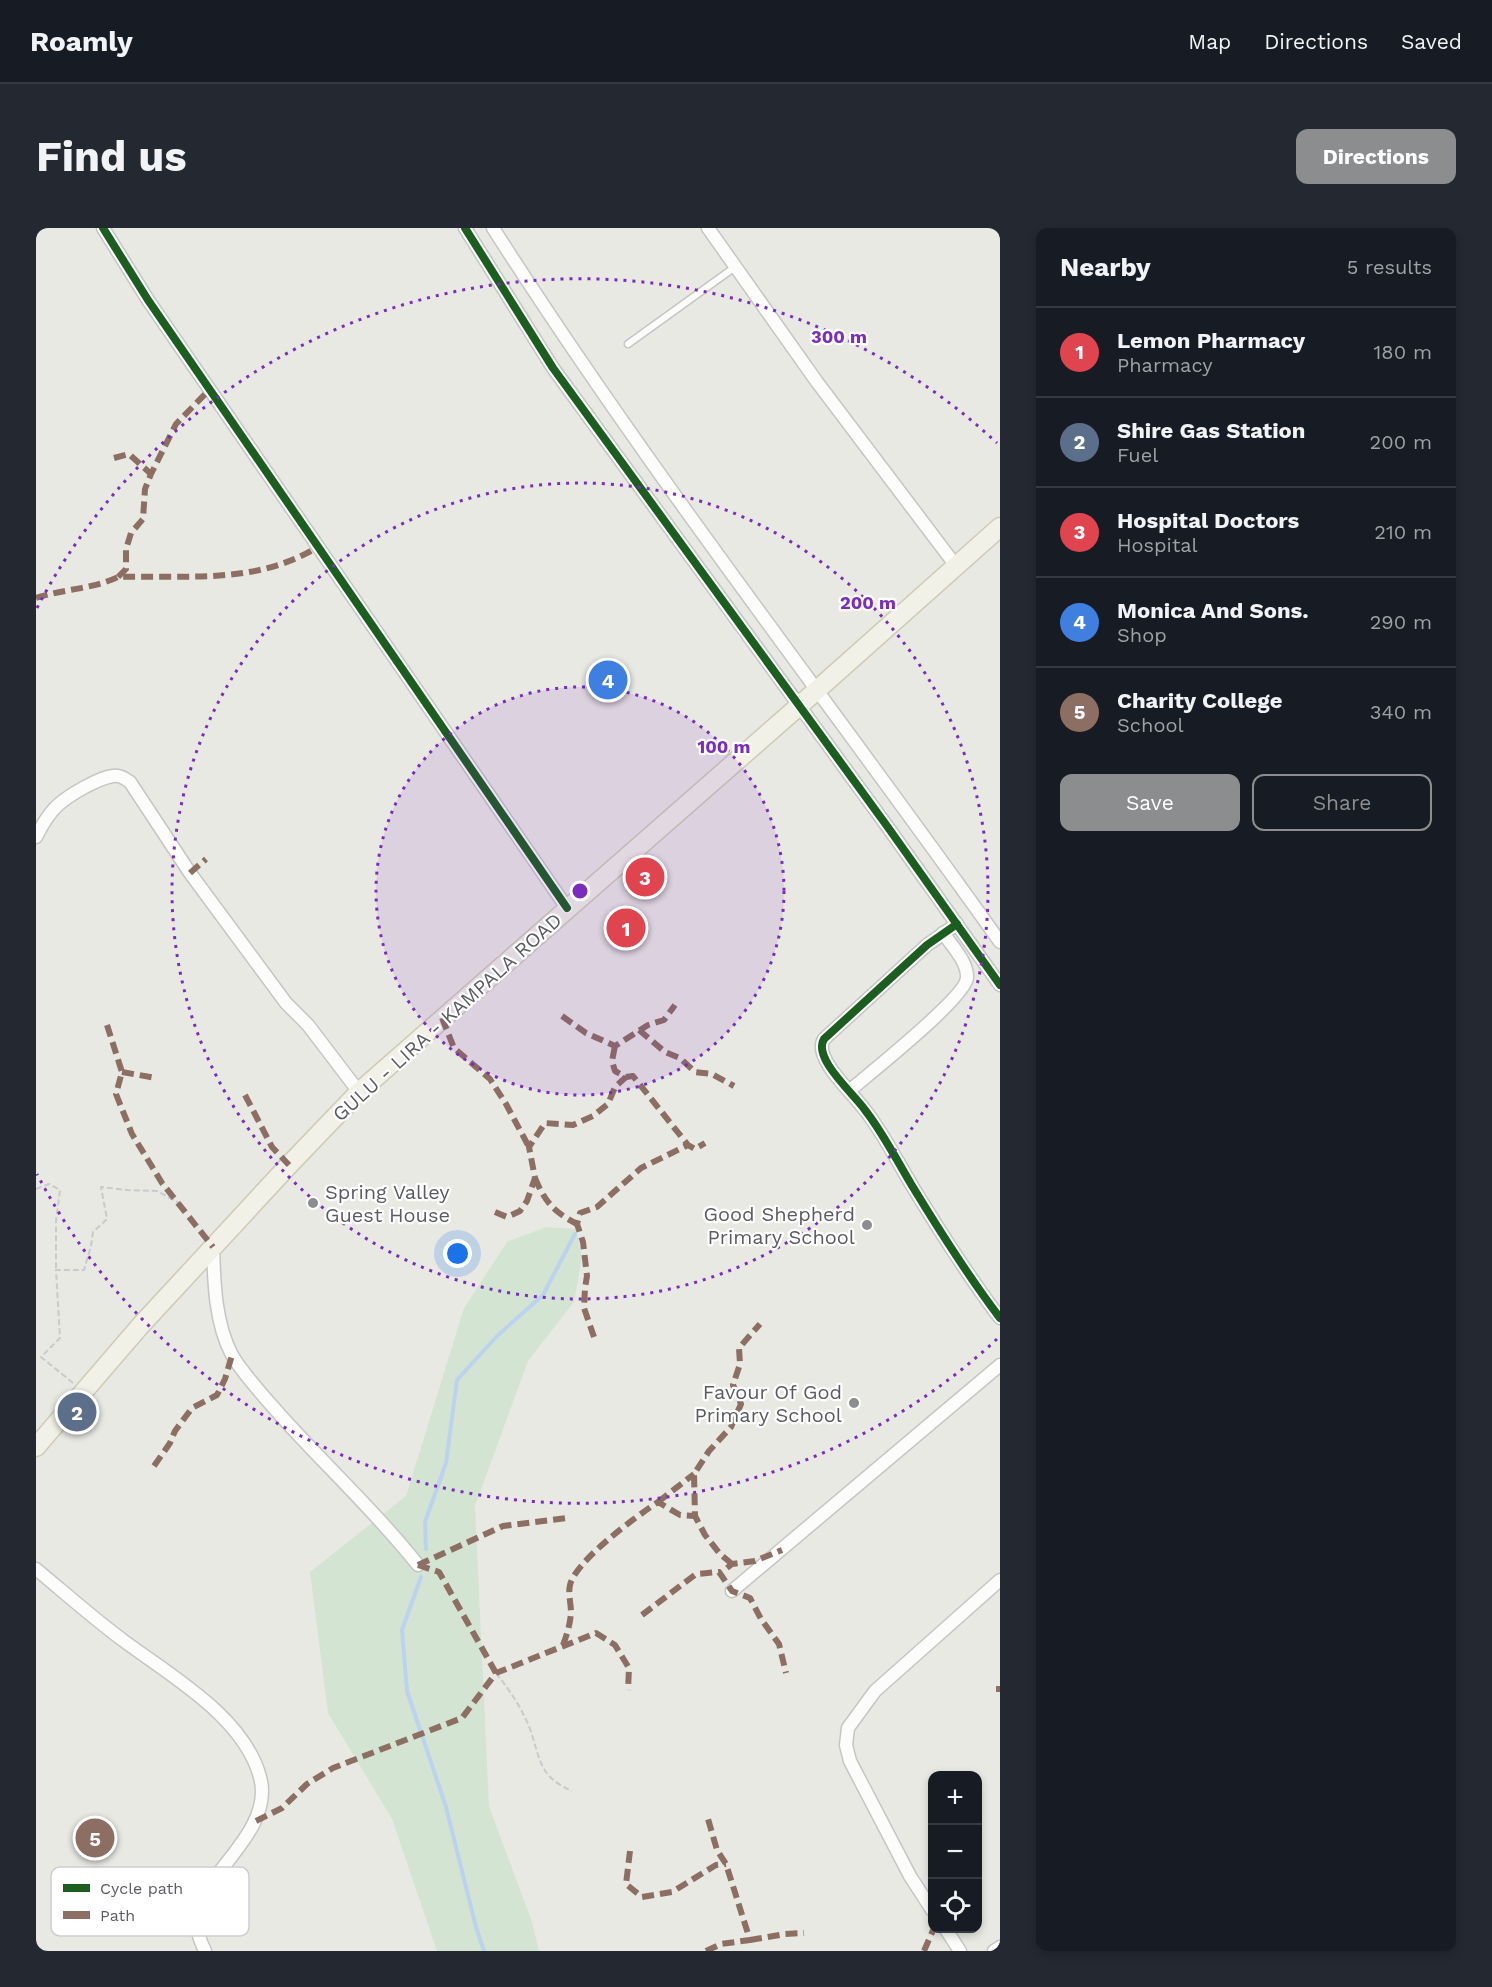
<!DOCTYPE html>
<html lang="en">
<head>
<meta charset="utf-8">
<style>
  body { margin:0; font-family:"Work Sans",sans-serif; background:#242831; color:#f1f3f6 }
  .controls { position:absolute; right:18px; bottom:18px; display:grid; overflow:hidden; border-radius:12px; box-shadow:0 3px 9px #0003 }
  .controls button { width:54px; height:54px; display:grid; place-items:center; padding:0; border:0; border-bottom:2px solid #363941; background:#171b24; color:#f1f3f6; font:30px sans-serif }
  .you { position:absolute; left:422px; top:1026px; width:21px; height:21px; margin:-15px; border:4px solid #fff; border-radius:50%; background:#1a73e8; box-shadow:0 0 0 9px #1a73e833 }
  .badge { display:grid; place-items:center; width:39px; height:39px; border-radius:50%; background:#8c8d8f; color:#fff; font-size:20px; font-weight:700 }
  .pin { position:absolute; translate:-50% -50%; border:3px solid #fff; box-shadow:0 2px 6px #0006 }
  .list { margin:0; padding:0; list-style:none }
  h2 { display:flex; justify-content:space-between; align-items:center; height:78px; margin:0; padding:0 24px; font-size:26px }
  h2 small { font-size:20px; font-weight:400; color:#9ea1a6 }
  .list li { display:grid; grid-template-columns:39px 1fr auto; gap:18px; align-items:center; box-sizing:border-box; height:90px; padding:0 24px; border-top:2px solid #363941 }
  .list b { display:block; font-size:22px; white-space:nowrap }
  .list p { margin:0; font-size:20px; white-space:nowrap; color:#9ea1a6 }
  .list em { font-size:20px; font-style:normal; color:#9ea1a6 }
  .actions { display:flex; gap:12px; padding:18px 24px }
  .actions a { flex:1; padding:14px 0; border:2px solid #8c8d8f; border-radius:12px; text-align:center; font-size:21px; color:#8c8d8f }
  .actions .main { background:#8c8d8f; color:#fff }
  .icon { flex:none; width:33px; height:33px; fill:none; stroke:currentColor; stroke-width:2; stroke-linecap:round; stroke-linejoin:round }
  .map { position:relative; flex:none; width:964px; height:1723px; overflow:hidden; border-radius:12px }
  header { display:flex; align-items:center; gap:36px; box-sizing:border-box; height:84px; padding:0 30px; background:#171b24; border-bottom:2px solid #363941 }
  header strong { font-size:28px }
  nav { display:flex; gap:33px; margin-inline-start:auto; font-size:21px }
  .intro { display:flex; align-items:center; justify-content:space-between; box-sizing:border-box; height:144px; padding:0 36px }
  h1 { margin:0; font-size:42px }
  .button { padding:15px 27px; border-radius:12px; background:#8c8d8f; color:#fff; font-size:21px; font-weight:700 }
  main { display:flex; gap:36px; padding:0 36px }
  aside { flex:1; background:#171b24; border-radius:12px; box-shadow:0 3px 9px #0003 }
  .map>svg:first-child { display:block }
  .green { fill:#d3e4d3 }
  .lines { fill:none; stroke-linecap:round; stroke-linejoin:round }
  .stream { stroke:#bcd3ef; stroke-width:4 }
  .lane-casing { stroke:#c5c5c5; stroke-width:9 }
  .street-casing { stroke:#c5c5c5; stroke-width:15 }
  .primary-casing { stroke:#cecbb5; stroke-width:21 }
  .path { stroke:#c7cbc9; stroke-width:2; stroke-dasharray:6 3; stroke-linecap:butt }
  .lane { stroke:#fcfcfb; stroke-width:6 }
  .street { stroke:#fcfcfb; stroke-width:12 }
  .primary { stroke:#f1f1e7; stroke-width:18 }
  .quiet { stroke:#8d6e63; stroke-width:6; stroke-dasharray:12 6; stroke-linecap:butt }
  .cycleway-casing { stroke:#fff; stroke-width:11 }
  .cycleway { stroke:#1b5e20; stroke-width:8 }
  .ring { fill:none; stroke:#7b2cbf; stroke-width:3; stroke-dasharray:3 6 }
  .poi-dot { fill:#8c8d8f; stroke:#fff; stroke-width:2 }
  .labels { text-anchor:middle; stroke-width:4.5; stroke-linejoin:round; paint-order:stroke }
  .street-label { font-size:20px; fill:#5a5c61; stroke:#fff }
  .poi-label { font-size:20px; fill:#5a5c61; stroke:#fff; text-anchor:end }
  .key { fill:#fff; stroke:#ceced0; stroke-width:1.5 }
  .key-label { font-size:16px; fill:#5a5c61 }
  .centre { fill:#7b2cbf; stroke:#fff; stroke-width:3 }
  .ring-label { font-size:18px; text-anchor:middle; font-weight:bold; fill:#7b2cbf; stroke:#fff; stroke-width:4.5; stroke-linejoin:round; paint-order:stroke }
</style>
</head>
<body>
<header>
<strong>Roamly</strong>
<nav><a>Map</a><a>Directions</a><a>Saved</a></nav>
</header>
<div class="intro"><h1>Find us</h1><a class="button">Directions</a></div>
<main>
<div class="map">
<svg width="964" height="1723" viewBox="0 0 964 1723">
  <rect width="100%" height="100%" fill="#e9e9e4"/>
  <polygon class="green" points="510,999 540,1001 546,1029 538,1074 492,1133 439,1278 453,1578 496,1694 503,1723 401,1723 356,1591 292,1485 274,1344 370,1268 428,1080 471,1014"/>
  <g class="lines">
    <g class="stream">
      <polyline points="390,1321 389,1294 410,1235 421,1152 461,1108 507,1067 539,1006"/>
      <polyline points="385,1349 366,1402 371,1463 410,1579 440,1699 448,1723"/>
    </g>
    <g class="lane-casing">
      <polyline id="lane" points="592,116 699,39"/>
    </g>
    <g class="street-casing">
      <g id="street">
        <polyline points="67,0 112,72 531,680"/>
        <polyline points="429,0 517,140 851,598 964,757"/>
        <path d="M457 0C614 246 795 476 964 714"/>
        <polyline points="672,0 781,154 920,338"/>
        <path d="M0 609C6 597 12 586 22 577 33 567 62 550 77 548 84 547 88 550 94 554L154 645 250 775 272 797 323 864"/>
        <path d="M921 696 891 717 788 811C776 830 818 866 829 882 847 905 860 931 875 956 903 1002 932 1048 964 1090"/>
        <path d="M813 863C833 846 929 770 931 750 932 734 916 718 907 705"/>
        <path d="M177 1019C178 1054 179 1095 196 1127 206 1145 231 1172 245 1188 290 1238 340 1284 382 1337"/>
        <path d="M0 1341C29 1365 58 1391 88 1413 135 1448 208 1489 224 1549 235 1588 199 1623 177 1652 173 1658 166 1664 163 1670 157 1688 161 1707 169 1723"/>
        <polyline points="696,1363 964,1137"/>
        <polyline points="896,1682 874,1648 814,1533 810,1517 812,1500 839,1463 964,1352"/>
        <polyline points="909,1700 924,1723"/>
        <polyline points="958,1723 964,1719"/>
      </g>
    </g>
    <g class="primary-casing">
      <polyline id="primary" points="0,1219 105,1097 253,937 323,864 763,478 964,299"/>
    </g>
    <g class="path">
      <polyline points="0,961 13,956 24,962 20,993 20,1042"/>
      <polyline points="37,1155 5,1129 24,1110 20,1042 48,1042 55,1018 57,1004 71,991 65,959 91,962 121,963 143,975"/>
      <path d="M460 1445C474 1463 486 1480 494 1501 505 1532 502 1548 536 1563"/>
    </g>
    <use href="#lane" class="lane"/>
    <use href="#street" class="street"/>
    <use href="#primary" class="primary"/>
    <g class="quiet">
      <polyline points="78,230 93,226 115,246"/>
      <polyline points="82,349 90,341 90,321 95,305 107,291 109,261 115,246 140,196 174,161"/>
      <path d="M0 370C27 361 57 361 82 349 150 347 222 357 283 318"/>
      <polyline points="154,645 170,631"/>
      <polyline points="526,788 550,805 579,818 612,797 628,792 639,777"/>
      <polyline points="406,790 418,820 454,851 470,876 493,919"/>
      <polyline points="71,797 86,844 80,866 96,906 126,955 177,1019"/>
      <polyline points="603,802 629,824 644,830 659,844 676,846 698,858"/>
      <polyline points="86,844 120,850"/>
      <polyline points="590,849 597,848 652,917 659,921 669,915"/>
      <polyline points="209,867 236,919 253,937"/>
      <path d="M499 950C509 974 518 984 541 996"/>
      <polyline points="459,984 471,989 484,983 491,973 499,950 493,919 509,895 537,897 557,888 572,876 579,859 590,849 579,843 576,833 579,818"/>
      <polyline points="558,1109 548,1080 549,1060 551,1048 547,1014 541,996 544,985 561,979 605,940 652,917"/>
      <polyline points="118,1238 134,1215 139,1203 156,1180 181,1167 189,1151 196,1127"/>
      <polyline points="622,1274 658,1246"/>
      <polyline points="696,1336 684,1326 669,1307 659,1288 658,1246 673,1223 695,1199 705,1176 697,1157 704,1136 703,1120 724,1096"/>
      <polyline points="382,1337 467,1298 531,1290"/>
      <polyline points="382,1337 403,1344 460,1445"/>
      <polyline points="691,1340 696,1336 719,1333 746,1322"/>
      <polyline points="606,1387 660,1346 683,1344 696,1363 714,1370 725,1391 743,1416 750,1445"/>
      <path d="M527 1417C531 1406 534 1397 535 1385 535 1376 532 1365 534 1357 540 1332 601 1288 622 1274L644 1287 659 1288"/>
      <polyline points="960,1461 964,1461"/>
      <polyline points="220,1593 246,1580 271,1556 297,1540 426,1490 460,1445 560,1405 579,1417 593,1440 592,1462"/>
      <polyline points="594,1623 590,1656 606,1669 636,1664 680,1637 690,1636"/>
      <polyline points="714,1712 749,1706 768,1705"/>
      <polyline points="670,1723 685,1716 714,1712 690,1636 681,1622 672,1591"/>
      <polyline points="888,1723 898,1700"/>
    </g>
    <g class="cycleway-casing">
      <g id="cycleway">
        <polyline points="67,0 112,72 531,680"/>
        <polyline points="429,0 517,140 851,598 964,757"/>
        <path d="M921 696 891 717 788 811C776 830 818 866 829 882 847 905 860 931 875 956 903 1002 932 1048 964 1090"/>
      </g>
    </g>
    <use href="#cycleway" class="cycleway"/>
  </g>
  <circle cx="544" cy="663" r="204" fill="#7b2cbf" fill-opacity=".12"/>
  <g class="ring">
    <circle cx="544" cy="663" r="204"/>
    <circle cx="544" cy="663" r="408"/>
    <path d="M961 1111A612 612 0 0 1 1 946M1 380A612 612 0 0 1 961 215"/>
  </g>
  <g class="poi-dot">
    <circle cx="277" cy="975" r="6"/>
    <circle cx="831" cy="997" r="6"/>
    <circle cx="818" cy="1175" r="6"/>
  </g>
  <g class="labels">
    <g class="street-label">
      <text transform="translate(411 789) rotate(-42)" y="7">GULU - LIRA - KAMPALA ROAD</text>
    </g>
    <g class="poi-label">
      <text x="289" y="971" text-anchor="start">Spring Valley<tspan x="289" dy="23">Guest House</tspan></text>
      <text x="819" y="993">Good Shepherd<tspan x="819" dy="23">Primary School</tspan></text>
      <text x="806" y="1171">Favour Of God<tspan x="806" dy="23">Primary School</tspan></text>
    </g>
  </g>
  <rect x="15" y="1639" width="198" height="69" rx="9" class="key"/>
  <rect x="27" y="1656" width="27" height="8" fill="#1b5e20"/>
  <rect x="27" y="1683" width="27" height="8" fill="#8d6e63"/>
  <g class="key-label">
    <text x="64" y="1666">Cycle path</text>
    <text x="64" y="1693">Path</text>
  </g>
  <circle cx="544" cy="663" r="9" class="centre"/>
  <g class="ring-label">
    <text x="803" y="115">300 m</text>
    <text x="832" y="381">200 m</text>
    <text x="688" y="525">100 m</text>
  </g>
</svg>
<div class="controls">
<button>+</button>
<button>−</button>
<button><svg class="icon" aria-label="locate" viewBox="0 0 24 24"><circle cx="12" cy="12" r="6"/><path d="M12 2v4M12 18v4M2 12h4M18 12h4"/></svg></button>
</div>
<div class="you"></div>
<div class="pin badge" style="left:590px;top:700px;background:#e0444e">1</div>
<div class="pin badge" style="left:41px;top:1184px;background:#5c6f8a">2</div>
<div class="pin badge" style="left:609px;top:649px;background:#e0444e">3</div>
<div class="pin badge" style="left:572px;top:452px;background:#3f7fe0">4</div>
<div class="pin badge" style="left:59px;top:1610px;background:#8d6e63">5</div>
</div>
<aside>
<h2>Nearby<small>5 results</small></h2>
<ul class="list">
<li><span class="badge" style="background:#e0444e">1</span><div><b>Lemon Pharmacy</b><p>Pharmacy</p></div><em>180 m</em></li>
<li><span class="badge" style="background:#5c6f8a">2</span><div><b>Shire Gas Station</b><p>Fuel</p></div><em>200 m</em></li>
<li><span class="badge" style="background:#e0444e">3</span><div><b>Hospital Doctors</b><p>Hospital</p></div><em>210 m</em></li>
<li><span class="badge" style="background:#3f7fe0">4</span><div><b>Monica And Sons.</b><p>Shop</p></div><em>290 m</em></li>
<li><span class="badge" style="background:#8d6e63">5</span><div><b>Charity College</b><p>School</p></div><em>340 m</em></li>
</ul>
<div class="actions"><a class="main">Save</a><a>Share</a></div>
</aside>
</main>
</body>
</html>
